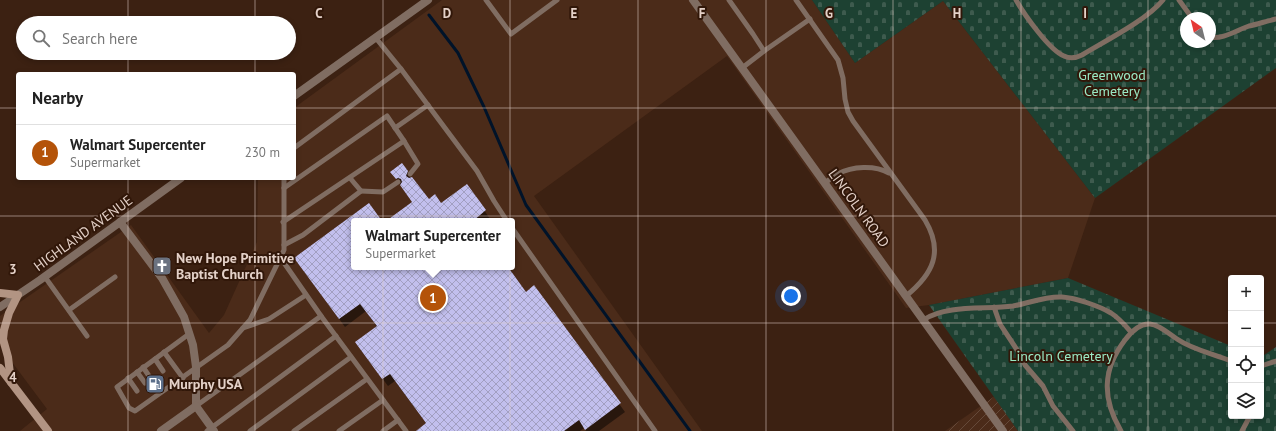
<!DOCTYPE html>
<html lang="en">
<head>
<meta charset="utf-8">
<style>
  body { margin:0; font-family:"PT Sans",sans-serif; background:#f2f2f2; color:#222 }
  .controls { position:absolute; right:12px; bottom:12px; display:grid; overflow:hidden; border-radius:4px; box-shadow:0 2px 6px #0003 }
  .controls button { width:36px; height:36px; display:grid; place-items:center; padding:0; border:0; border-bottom:1px solid #e0e0e0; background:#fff; color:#222; font:20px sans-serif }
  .compass { position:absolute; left:1180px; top:12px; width:36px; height:36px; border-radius:50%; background:#fff; box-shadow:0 2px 6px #0003; rotate:325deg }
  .you { position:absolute; left:791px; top:296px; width:14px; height:14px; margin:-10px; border:3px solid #fff; border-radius:50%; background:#1a73e8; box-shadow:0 0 0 6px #1a73e833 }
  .badge { display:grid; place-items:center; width:26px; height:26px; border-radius:50%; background:#b45309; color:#fff; font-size:13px; font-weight:700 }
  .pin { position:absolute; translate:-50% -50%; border:2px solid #fff; box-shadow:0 1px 4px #0006 }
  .popup { position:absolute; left:351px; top:218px; width:164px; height:52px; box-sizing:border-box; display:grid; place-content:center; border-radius:4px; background:#fff; filter:drop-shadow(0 1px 3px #0005); font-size:13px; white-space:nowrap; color:#767676 }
  .popup b { font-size:15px; color:#222 }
  .popup::after { content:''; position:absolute; left:50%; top:100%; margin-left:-8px; border:8px solid transparent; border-top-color:#fff }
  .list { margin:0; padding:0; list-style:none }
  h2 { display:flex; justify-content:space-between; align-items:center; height:52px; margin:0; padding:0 16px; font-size:17px }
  h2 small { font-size:13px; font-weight:400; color:#767676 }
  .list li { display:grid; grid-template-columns:26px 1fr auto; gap:12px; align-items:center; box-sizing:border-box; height:56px; padding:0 16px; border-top:1px solid #e0e0e0 }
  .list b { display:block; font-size:15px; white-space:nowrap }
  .list p { margin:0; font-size:13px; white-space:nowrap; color:#767676 }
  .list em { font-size:13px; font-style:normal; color:#767676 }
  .icon { flex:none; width:22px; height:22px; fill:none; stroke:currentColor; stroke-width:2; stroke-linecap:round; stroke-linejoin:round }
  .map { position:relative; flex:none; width:1276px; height:431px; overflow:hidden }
  .search { position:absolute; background:#fff; box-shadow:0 2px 6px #0003; left:16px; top:16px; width:280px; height:44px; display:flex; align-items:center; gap:10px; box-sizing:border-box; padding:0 14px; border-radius:22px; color:#767676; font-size:15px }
  .panel { position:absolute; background:#fff; box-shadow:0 2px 6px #0003; left:16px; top:72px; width:280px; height:108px; border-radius:4px }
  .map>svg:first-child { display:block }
  .built { fill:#4b2b19; fill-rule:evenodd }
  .industrial { fill:url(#industrial-furrows) }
  .cemetery { fill:url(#cemetery-stones); fill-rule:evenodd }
  .shadow { fill:#0007 }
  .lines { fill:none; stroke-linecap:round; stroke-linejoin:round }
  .stream { stroke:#001329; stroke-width:3 }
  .building { fill:url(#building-cross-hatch) }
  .service { stroke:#806d62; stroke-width:5 }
  .minor { stroke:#806d62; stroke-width:8 }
  .secondary { stroke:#b29483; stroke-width:8 }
  .grid { fill:none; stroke:#e4d1c8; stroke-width:1; stroke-opacity:0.55 }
  .labels { text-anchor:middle; stroke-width:4; stroke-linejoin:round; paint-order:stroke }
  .park-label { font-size:14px; fill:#99e9c4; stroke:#311709 }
  .street-label { font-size:14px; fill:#e4d1c8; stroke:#311709 }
  .poi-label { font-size:14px; font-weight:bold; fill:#e4d1c8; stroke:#311709; text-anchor:start }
  .grid-label { font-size:13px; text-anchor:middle; font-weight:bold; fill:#e4d1c8; stroke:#311709; stroke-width:4; stroke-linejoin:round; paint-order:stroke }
</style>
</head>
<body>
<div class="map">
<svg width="1276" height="431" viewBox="0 0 1276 431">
  <defs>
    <pattern id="industrial-furrows" width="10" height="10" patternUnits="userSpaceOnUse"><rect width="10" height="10" fill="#4b2b19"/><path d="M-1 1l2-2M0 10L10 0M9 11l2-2" fill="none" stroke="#654939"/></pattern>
    <pattern id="cemetery-stones" width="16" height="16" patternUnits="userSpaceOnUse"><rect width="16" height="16" fill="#1d4132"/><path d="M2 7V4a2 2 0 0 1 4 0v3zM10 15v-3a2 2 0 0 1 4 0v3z" fill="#3e5b4e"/></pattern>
    <pattern id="building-cross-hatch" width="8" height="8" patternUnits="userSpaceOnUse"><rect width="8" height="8" fill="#c2bfed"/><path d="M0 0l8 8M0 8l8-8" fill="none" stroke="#a29fc1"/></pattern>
  </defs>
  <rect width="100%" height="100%" fill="#3c2112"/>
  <path class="built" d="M442 0H812L855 63 943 1 1095 198 1068 278 929 305 906 308 727 56 534 196 702 431H20L47 409 0 346V316L131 225 209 333 224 315 257 242 258 178H294V108ZM354 221H512V267H354Z"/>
  <polygon class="industrial" points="995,396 1018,431 945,431"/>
  <g class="cemetery">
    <path d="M812 0H1276V68L1095 198 943 1 855 63ZM1186 18H1210V42H1186Z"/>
    <polygon points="1068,278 1231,346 1231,416 1261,416 1261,357 1276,347 1276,431 1018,431 929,305"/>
  </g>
  <g class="shadow">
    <polygon points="407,171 428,201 441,204 467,185 490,219 487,221 388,221 413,203 392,172"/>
    <polygon points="369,205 381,221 354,221 354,267 506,267 525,293 534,287 625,412 599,431 586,431 584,428 580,431 420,431 427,424 395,381 388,386 361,350 377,327 366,311 345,327 296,259"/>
  </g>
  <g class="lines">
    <polyline class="stream" points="429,15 458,53 484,107 526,205 690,431"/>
  </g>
  <g class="building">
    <polygon points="402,163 408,171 406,176 409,178 412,177 429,199 435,194 441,203 467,184 486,210 473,221 386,221 412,202 400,185 402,182 401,179 398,178 396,179 390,172"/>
    <polygon points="369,203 382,221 354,221 354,267 508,267 526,292 534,285 621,403 585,430 579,420 564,431 416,431 426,423 390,374 382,379 355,342 377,326 360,304 339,319 294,258"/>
  </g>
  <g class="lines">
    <g class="service">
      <polyline points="486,0 511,34 557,0"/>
      <polyline points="729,0 753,34 764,51"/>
      <path d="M796 0 838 60 843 78 845 99 848 112 853 121 925 220C944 252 933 274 906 296"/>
      <path d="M1016 0C1024 14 1049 50 1064 56 1070 59 1076 58 1082 55 1105 41 1147 20 1163 0"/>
      <polyline points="1179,0 1192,18"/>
      <path d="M1210 37C1222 40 1237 30 1249 26 1258 24 1267 21 1276 19"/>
      <polyline points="742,68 764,51 810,19"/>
      <polyline points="401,69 477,171 494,201 507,221"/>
      <polyline points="395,128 428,105"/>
      <polyline points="404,141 418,164 410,174"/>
      <polyline points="294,148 401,69 375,37"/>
      <path d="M825 183C829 180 833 176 838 174 852 166 875 165 889 173"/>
      <polyline points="361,191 383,192 398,182"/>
      <polyline points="283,222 404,141 387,116 284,188"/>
      <polyline points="512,228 655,431"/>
      <polyline points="284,245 303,235 361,191 350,178"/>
      <polyline points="280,257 321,316"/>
      <polyline points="45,277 87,336"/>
      <polyline points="994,307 1000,324 1021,356 1025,365 1043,386 1053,406 1073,431"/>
      <polyline points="69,310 115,277"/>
      <path d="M923 320C948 304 985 310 1013 306 1029 303 1046 296 1062 297 1076 298 1099 306 1111 313 1119 318 1125 325 1131 332"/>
      <polyline points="243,328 269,319 306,295"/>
      <polyline points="189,334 117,387 129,408 135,411 228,345 250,320 284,250 284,178"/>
      <polyline points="164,352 183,378"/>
      <polyline points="155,359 163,371"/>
      <polyline points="1261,366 1276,361"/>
      <polyline points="143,367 151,379"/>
      <polyline points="137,372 145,383"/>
      <polyline points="128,378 137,391"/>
      <polyline points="196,406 321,316 406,431"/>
      <polyline points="207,431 336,336"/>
      <polyline points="250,431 351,357"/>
      <polyline points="294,431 367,379"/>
      <polyline points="339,431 383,400"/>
      <polyline points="383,431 398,420"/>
      <path d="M1121 431C1102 399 1102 370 1125 340 1131 332 1139 323 1150 324 1160 325 1169 334 1177 339 1193 350 1214 354 1231 361"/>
      <polyline points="1242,431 1250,416"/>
    </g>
    <g class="minor">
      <polyline points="693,0 1003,431"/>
      <polyline points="294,96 428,0"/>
      <polyline points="120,222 162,278 184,317 193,345 196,367 196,406"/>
      <polyline points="0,307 40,280 181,178"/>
      <polyline points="196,406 214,431"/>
      <polyline points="161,431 196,406"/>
    </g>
    <g class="secondary">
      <polyline points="0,293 18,295 9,313 4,330 3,339 8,357 11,382"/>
      <polyline points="0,368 48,431"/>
    </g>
  </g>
  <path class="grid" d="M128 0V23M255 0V23M383 0V431M510 0V431M638 0V431M766 0V431M893 0V431M1021 0V431M1148 0V431M128 53V74M255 53V74M0 108H18M294 108H1276M128 178V431M255 178V431M0 216H1276M0 323H1231M1261 323H1276"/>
  <defs>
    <g id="church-square" transform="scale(1)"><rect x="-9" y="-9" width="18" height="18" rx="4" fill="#6b7280" stroke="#311709"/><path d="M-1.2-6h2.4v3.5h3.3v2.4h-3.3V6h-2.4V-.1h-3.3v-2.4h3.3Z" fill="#fff"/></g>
    <g id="fuel-square" transform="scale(1)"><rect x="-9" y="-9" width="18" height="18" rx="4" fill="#5c6f8a" stroke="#311709"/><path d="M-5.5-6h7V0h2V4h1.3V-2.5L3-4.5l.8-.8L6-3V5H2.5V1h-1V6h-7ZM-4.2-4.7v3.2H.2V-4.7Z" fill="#fff"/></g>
  </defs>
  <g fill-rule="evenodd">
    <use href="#church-square" x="162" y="266"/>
    <use href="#fuel-square" x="155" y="384"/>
  </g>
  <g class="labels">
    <g class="park-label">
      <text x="1112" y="80">Greenwood<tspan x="1112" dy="16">Cemetery</tspan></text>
      <text x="1061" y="361">Lincoln Cemetery</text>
    </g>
    <g class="street-label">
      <text transform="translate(859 208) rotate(54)" y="5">LINCOLN ROAD</text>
      <text transform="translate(83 233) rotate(-36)" y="5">HIGHLAND AVENUE</text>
    </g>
    <g class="poi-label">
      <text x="176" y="263">New Hope Primitive<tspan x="176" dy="16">Baptist Church</tspan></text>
      <text x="169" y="389">Murphy USA</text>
    </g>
  </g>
  <g class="grid-label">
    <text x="319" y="18">C</text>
    <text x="447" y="18">D</text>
    <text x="574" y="18">E</text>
    <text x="702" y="18">F</text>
    <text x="829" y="18">G</text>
    <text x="957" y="18">H</text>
    <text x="1085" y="18">I</text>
    <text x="13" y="274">3</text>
    <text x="13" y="382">4</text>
  </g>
</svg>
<div class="controls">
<button>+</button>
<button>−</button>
<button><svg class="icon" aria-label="locate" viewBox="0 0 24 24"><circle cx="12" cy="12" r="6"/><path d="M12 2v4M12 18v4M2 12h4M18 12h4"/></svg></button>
<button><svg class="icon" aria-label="layers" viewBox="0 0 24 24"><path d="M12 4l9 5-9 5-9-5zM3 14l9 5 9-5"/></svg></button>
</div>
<svg class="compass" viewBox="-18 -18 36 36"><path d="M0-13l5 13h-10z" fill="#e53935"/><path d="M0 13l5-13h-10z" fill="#767676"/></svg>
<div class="you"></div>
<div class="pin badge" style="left:433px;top:298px">1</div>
<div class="popup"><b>Walmart Supercenter</b>Supermarket</div>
<div class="search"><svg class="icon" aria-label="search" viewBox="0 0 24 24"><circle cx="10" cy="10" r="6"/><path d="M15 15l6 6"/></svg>Search here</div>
<section class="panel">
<h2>Nearby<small></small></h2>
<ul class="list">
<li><span class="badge">1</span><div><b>Walmart Supercenter</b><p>Supermarket</p></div><em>230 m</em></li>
</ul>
</section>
</div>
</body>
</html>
